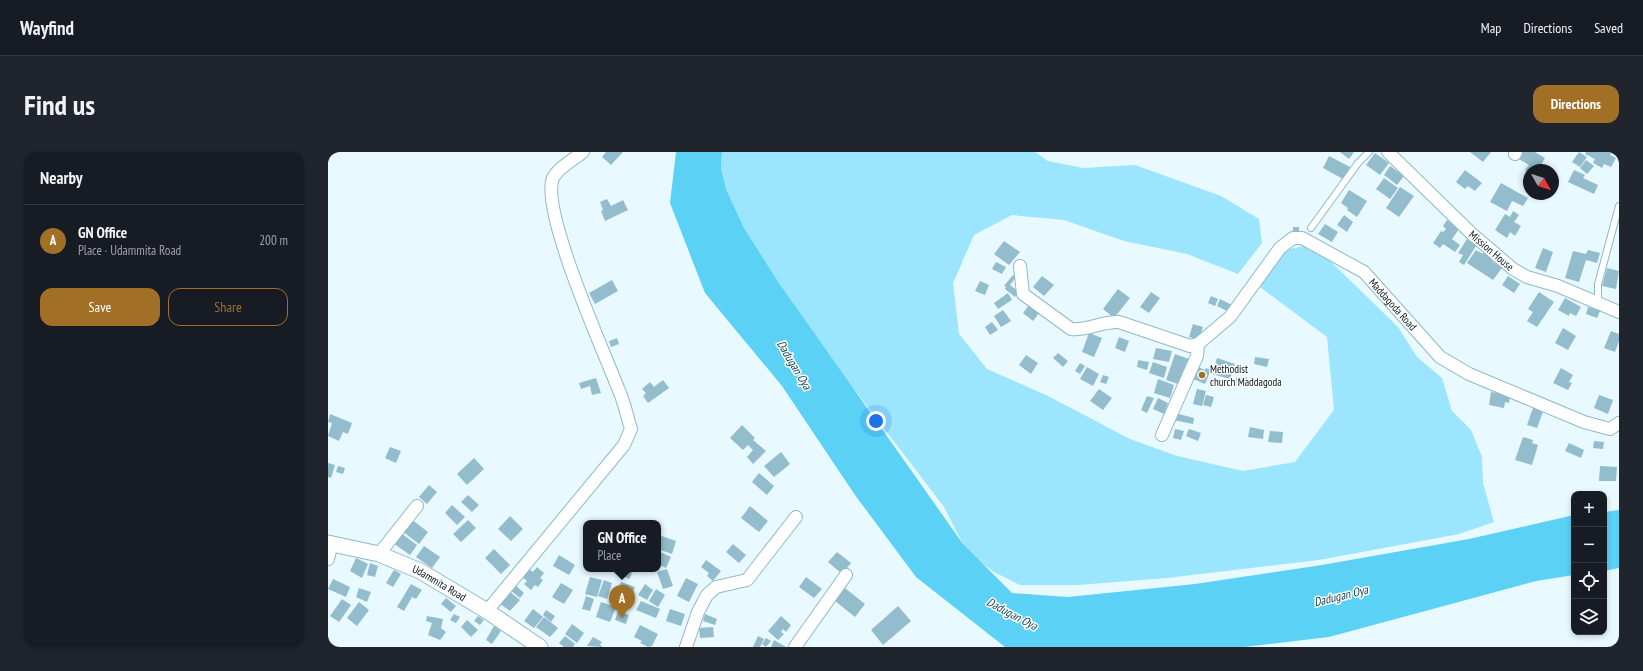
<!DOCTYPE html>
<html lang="en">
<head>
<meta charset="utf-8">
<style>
  body { margin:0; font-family:"PT Sans Narrow",sans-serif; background:#20242c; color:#f1f3f6 }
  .controls { position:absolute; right:12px; bottom:12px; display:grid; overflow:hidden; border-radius:8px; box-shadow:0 2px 6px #0003 }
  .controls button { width:36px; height:36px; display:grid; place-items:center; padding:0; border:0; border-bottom:1px solid #363941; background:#171b24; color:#f1f3f6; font:20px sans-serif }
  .compass { position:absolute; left:1195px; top:12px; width:36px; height:36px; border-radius:50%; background:#171b24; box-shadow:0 2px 6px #0003; rotate:129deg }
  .you { position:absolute; left:548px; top:269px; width:14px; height:14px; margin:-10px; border:3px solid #fff; border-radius:50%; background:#1a73e8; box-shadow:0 0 0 6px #1a73e833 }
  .badge { display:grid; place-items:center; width:26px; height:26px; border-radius:50%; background:#a26f26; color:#fff; font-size:13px; font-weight:700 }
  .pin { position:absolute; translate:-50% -33px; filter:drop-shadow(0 1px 2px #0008) }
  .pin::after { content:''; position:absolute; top:21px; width:14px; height:12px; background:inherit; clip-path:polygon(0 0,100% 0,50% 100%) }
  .popup { position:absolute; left:255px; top:368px; width:78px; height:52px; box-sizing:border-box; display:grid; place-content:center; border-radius:8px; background:#171b24; filter:drop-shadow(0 1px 3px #0005); font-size:13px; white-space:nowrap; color:#9ea1a6 }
  .popup b { font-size:15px; color:#f1f3f6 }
  .popup::after { content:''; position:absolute; left:50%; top:100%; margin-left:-8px; border:8px solid transparent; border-top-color:#171b24 }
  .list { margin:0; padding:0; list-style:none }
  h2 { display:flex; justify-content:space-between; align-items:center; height:52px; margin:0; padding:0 16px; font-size:17px }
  h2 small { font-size:13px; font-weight:400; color:#9ea1a6 }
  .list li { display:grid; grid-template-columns:26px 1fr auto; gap:12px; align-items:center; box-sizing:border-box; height:72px; padding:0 16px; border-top:1px solid #363941 }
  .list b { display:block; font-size:15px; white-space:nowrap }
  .list p { margin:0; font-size:13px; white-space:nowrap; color:#9ea1a6 }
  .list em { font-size:13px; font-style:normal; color:#9ea1a6 }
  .actions { display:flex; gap:8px; padding:12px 16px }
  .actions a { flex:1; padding:9px 0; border:1px solid #a26f26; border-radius:12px; text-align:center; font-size:14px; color:#a26f26 }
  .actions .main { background:#a26f26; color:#fff }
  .icon { flex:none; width:22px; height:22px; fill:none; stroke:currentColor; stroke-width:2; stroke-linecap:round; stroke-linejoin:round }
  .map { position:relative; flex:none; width:1291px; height:495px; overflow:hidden; border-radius:12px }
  header { display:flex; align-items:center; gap:24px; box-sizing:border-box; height:56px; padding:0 20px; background:#171b24; border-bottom:1px solid #363941 }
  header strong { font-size:19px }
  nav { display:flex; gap:22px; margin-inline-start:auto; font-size:14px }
  .intro { display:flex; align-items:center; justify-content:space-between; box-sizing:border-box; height:96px; padding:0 24px }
  h1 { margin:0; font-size:28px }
  .button { padding:10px 18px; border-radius:12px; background:#a26f26; color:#fff; font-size:14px; font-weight:700 }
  main { display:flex; gap:24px; padding:0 24px }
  aside { flex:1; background:#171b24; border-radius:12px; box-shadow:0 2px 6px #0003 }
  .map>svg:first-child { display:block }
  .green { fill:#9ce5fe }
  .water { fill:#5bd1f5 }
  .building { fill:#93bdcc }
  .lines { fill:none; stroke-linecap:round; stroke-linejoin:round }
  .service-casing { stroke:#8fb9c8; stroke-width:8 }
  .minor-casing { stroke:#8fb9c8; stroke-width:14 }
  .tertiary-casing { stroke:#8fb9c8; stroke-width:17 }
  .service { stroke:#fff; stroke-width:6 }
  .minor { stroke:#fff; stroke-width:12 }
  .tertiary { stroke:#fff; stroke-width:15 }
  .poi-dot { fill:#a26f26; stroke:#fff; stroke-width:1.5 }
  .labels { text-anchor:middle; stroke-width:3; stroke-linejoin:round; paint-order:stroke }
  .street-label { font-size:11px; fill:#05151b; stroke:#fff }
  .poi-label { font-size:11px; fill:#05151b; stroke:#fff; text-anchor:start }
  .water-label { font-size:12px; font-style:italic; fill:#144756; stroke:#fff }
</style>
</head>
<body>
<header>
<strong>Wayfind</strong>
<nav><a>Map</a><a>Directions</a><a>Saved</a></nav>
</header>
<div class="intro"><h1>Find us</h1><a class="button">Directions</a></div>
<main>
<aside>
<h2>Nearby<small></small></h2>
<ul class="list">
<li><span class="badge">A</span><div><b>GN Office</b><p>Place · Udammita Road</p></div><em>200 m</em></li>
</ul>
<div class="actions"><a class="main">Save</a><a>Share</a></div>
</aside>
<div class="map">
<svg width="1291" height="495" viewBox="0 0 1291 495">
  <rect width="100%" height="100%" fill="#e8f9ff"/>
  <polygon class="green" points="394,0 707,0 720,9 755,16 807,13 893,44 931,67 934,91 910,122 859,102 796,89 736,68 684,63 646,83 625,131 631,182 659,217 720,244 802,287 849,304 915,319 967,310 1006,258 999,185 932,135 956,98 976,94 996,103 1070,175 1089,205 1114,226 1124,259 1143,278 1154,305 1155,331 1166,370 1131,382 991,408 839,426 750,433 692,433 666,420 639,400 616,355 516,224 451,131 416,76 398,37 393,16"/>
  <g class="water">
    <polygon points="348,0 394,0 393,16 398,37 416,76 451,131 635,392 684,441 740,445 867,432 994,413 1141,387 1246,363 1246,423 1208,429 1001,485 916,495 677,495 588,425 527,343 454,234 377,141 342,51"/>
    <polygon points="1291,358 1291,416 1276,419 1276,360"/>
  </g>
  <g class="building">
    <polygon points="278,0 295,0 283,13 274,5"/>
    <polygon points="1012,0 1026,0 1021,7"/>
    <polygon points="1142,0 1163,0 1155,10"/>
    <polygon points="1193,0 1207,0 1217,6 1210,18 1201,18 1201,21 1197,18 1201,13 1189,6"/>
    <polygon points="1251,0 1259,5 1252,15 1244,10"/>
    <polygon points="1258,0 1284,0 1282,3 1288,6 1283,15 1276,12 1274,16 1265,11 1267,7 1257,2"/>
    <polygon points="1047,1 1061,11 1052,23 1038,13"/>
    <polygon points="1001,4 1022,15 1015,27 995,16"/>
    <polygon points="1258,8 1266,14 1259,22 1252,16"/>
    <polygon points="1062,14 1076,24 1069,33 1056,23"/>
    <polygon points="1137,18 1154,31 1147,39 1140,34 1137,37 1128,30"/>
    <polygon points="1246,18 1257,23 1255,26 1270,33 1266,42 1240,30"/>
    <polygon points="1056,26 1070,36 1062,47 1048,37"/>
    <polygon points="1173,31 1200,46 1195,54 1184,49 1179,59 1162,50"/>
    <polygon points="1072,35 1086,44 1071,65 1058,56"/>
    <polygon points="1021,38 1039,49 1029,65 1019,58 1020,56 1013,51"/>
    <polygon points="279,47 283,54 295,48 300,58 277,69 273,59 275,58 272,50"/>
    <polygon points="1185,59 1191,63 1186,70 1193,74 1187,84 1182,80 1179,86 1167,78 1177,62 1182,65"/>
    <polygon points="1016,63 1025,70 1019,80 1009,73"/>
    <polygon points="1119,68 1131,77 1124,87 1132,93 1127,100 1115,92 1112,96 1105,91 1113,79 1115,80 1118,77 1115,74"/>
    <polygon points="997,72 1010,80 1004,90 990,82"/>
    <rect x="965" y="75" width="6" height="6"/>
    <polygon points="1139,87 1148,94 1136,113 1131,110 1135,103 1130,101"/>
    <polygon points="676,89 692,100 681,113 666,102"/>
    <polygon points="1215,96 1225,100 1218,120 1207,116"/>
    <polygon points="1148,98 1155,102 1156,99 1166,106 1164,109 1174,116 1165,128 1139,111"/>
    <polygon points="1260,98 1272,101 1269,111 1258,108 1251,130 1237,126 1245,99 1258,102"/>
    <polygon points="668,110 678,115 674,122 664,117"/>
    <polygon points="1279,116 1291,119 1288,137 1274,134"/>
    <polygon points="685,123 688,125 682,133 691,140 687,145 677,137 678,135 676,134"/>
    <polygon points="714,124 726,133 716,144 705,135"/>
    <polygon points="1180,124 1192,132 1186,141 1174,133"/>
    <polygon points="284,128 290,139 267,152 261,141"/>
    <polygon points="652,129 661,133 657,143 647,139"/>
    <polygon points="790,137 802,146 786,166 775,157"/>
    <polygon points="823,140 832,146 821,161 812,155"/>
    <polygon points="1211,140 1226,150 1209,175 1199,169 1205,160 1200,157"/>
    <polygon points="680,141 684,148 670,157 666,151"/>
    <polygon points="883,144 890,147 887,154 880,151"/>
    <polygon points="1237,146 1253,155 1248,164 1242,161 1241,164 1230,158"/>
    <polygon points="892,147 904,153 901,160 889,154"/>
    <polygon points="701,153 711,161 705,169 695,161"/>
    <polygon points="1260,155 1272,159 1269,166 1258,162"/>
    <polygon points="675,158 683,169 673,175 666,164"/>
    <polygon points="664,170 670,178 662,183 657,175"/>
    <polygon points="865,172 875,175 871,188 861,185"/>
    <polygon points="1235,176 1248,184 1240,198 1227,191"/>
    <polygon points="1283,179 1291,182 1291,189 1287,200 1276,196"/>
    <polygon points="761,181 774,186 766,205 754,200"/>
    <polygon points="791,185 801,189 797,200 787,196"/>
    <polygon points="289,186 291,192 283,195 281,189"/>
    <polygon points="828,196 844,199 841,210 825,207"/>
    <polygon points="730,201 740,209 735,215 725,206"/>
    <polygon points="847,202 861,207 853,233 838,228"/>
    <polygon points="698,203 710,211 703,222 691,213"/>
    <polygon points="927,205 941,207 939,215 926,212"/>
    <polygon points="889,206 907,212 902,227 884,222"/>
    <polygon points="810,208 821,210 819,218 809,215"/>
    <polygon points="825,210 839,215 836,226 821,221"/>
    <polygon points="752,211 757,214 752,222 747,219"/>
    <polygon points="759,215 771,222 765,234 752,227"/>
    <polygon points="870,215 877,218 878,216 883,218 877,232 865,227"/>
    <polygon points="1233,216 1245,223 1241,230 1244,231 1240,238 1225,231"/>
    <polygon points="775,223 781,225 778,232 772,230"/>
    <polygon points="919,225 920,234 909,235 908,226"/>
    <polygon points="268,226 273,241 264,243 262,234 253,237 251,231"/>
    <polygon points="830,227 846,233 842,246 826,241"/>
    <polygon points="335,228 341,236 320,251 315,244 318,241 314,237 322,230 326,235"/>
    <polygon points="771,237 784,246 775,258 762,249"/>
    <polygon points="869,237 878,239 874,254 865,252"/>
    <polygon points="1163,240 1182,243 1181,251 1177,250 1176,256 1161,253"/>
    <polygon points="878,243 886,245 883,255 875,253"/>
    <polygon points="1271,243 1285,248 1280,262 1266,256"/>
    <polygon points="819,244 826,246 819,261 813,258"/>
    <polygon points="830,246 840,251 836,262 825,257"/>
    <polygon points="1206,253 1216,257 1209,276 1199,273"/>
    <polygon points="847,261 866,266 865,272 845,268"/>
    <polygon points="2,262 24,271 20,282 15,280 11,289 0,284 4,271 0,270"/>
    <polygon points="414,273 427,286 425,288 438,299 425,312 419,305 425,298 420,293 415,298 402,286"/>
    <polygon points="922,275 936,278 935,287 920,285"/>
    <polygon points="847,277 856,279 853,288 845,286"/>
    <polygon points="861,277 873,281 870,289 858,284"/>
    <polygon points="942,279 955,280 954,291 940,290"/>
    <polygon points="1195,285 1205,288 1204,291 1210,293 1204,313 1187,308"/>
    <polygon points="1266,289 1276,290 1275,297 1265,296"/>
    <polygon points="1241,291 1256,298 1253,306 1237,299"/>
    <polygon points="62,295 73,299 68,311 57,306"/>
    <polygon points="453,300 462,312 446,325 436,314"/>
    <polygon points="146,306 156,317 139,333 129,322"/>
    <polygon points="0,311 7,313 3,326 0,325"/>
    <polygon points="10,314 17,316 15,322 8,320"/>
    <polygon points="1272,314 1289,315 1288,329 1271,329"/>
    <polygon points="431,321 446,334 439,343 424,330"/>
    <polygon points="101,333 109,340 99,352 91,345"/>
    <polygon points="140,343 151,353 144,360 133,350"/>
    <polygon points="124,353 137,365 129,373 117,361"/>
    <polygon points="422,354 440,369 431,380 413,366"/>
    <polygon points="182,364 195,377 183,389 170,377"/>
    <polygon points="83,367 100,380 91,392 74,379"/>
    <polygon points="140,368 148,376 133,390 125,382"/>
    <polygon points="73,381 89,393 82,403 65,391"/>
    <polygon points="331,383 348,389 344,402 330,397"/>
    <polygon points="405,392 418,403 411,411 398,400"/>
    <polygon points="96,394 112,405 104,416 88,405"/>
    <polygon points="166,397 182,413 173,422 157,406"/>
    <polygon points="330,399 343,405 338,416 330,412"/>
    <polygon points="509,400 523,411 514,422 500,410"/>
    <polygon points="231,403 247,413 241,423 225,414"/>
    <polygon points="28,406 40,412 34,426 22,419"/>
    <polygon points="378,408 393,419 385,429 379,424 381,421 373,415"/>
    <polygon points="42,411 50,414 47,425 39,423"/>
    <polygon points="209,415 216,421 212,426 215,428 210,435 207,433 203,438 196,432 199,429 194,425 201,417 205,420"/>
    <polygon points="292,417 300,417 305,419 301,427 290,421"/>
    <polygon points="339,417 345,434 335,437 329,420"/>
    <polygon points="66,418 73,422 65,435 58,431"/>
    <polygon points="262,425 274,428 269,445 257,442"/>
    <polygon points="478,425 494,437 486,446 471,435"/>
    <polygon points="358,426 370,432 361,450 349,444"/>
    <polygon points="5,427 22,435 18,445 0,437"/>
    <polygon points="276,428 284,431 279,447 270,444"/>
    <polygon points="293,430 307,435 300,456 285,451"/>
    <polygon points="233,431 245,438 236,452 224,445"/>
    <polygon points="83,432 94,438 88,447 84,445 76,459 69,455"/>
    <polygon points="186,432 196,441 192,446 181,437"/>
    <polygon points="317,432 325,438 319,448 310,443"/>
    <polygon points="31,436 43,440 39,450 28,445"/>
    <polygon points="517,436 537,452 527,465 507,449"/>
    <polygon points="328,437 337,443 330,455 321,449"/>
    <polygon points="181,439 192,448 182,459 171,451"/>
    <polygon points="258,444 266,447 262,459 254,457"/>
    <polygon points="118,446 128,454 123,460 113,452"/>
    <polygon points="14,447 23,453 11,470 2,464"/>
    <polygon points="313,449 332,457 328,466 308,458"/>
    <polygon points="31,450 41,458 29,474 19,466"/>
    <polygon points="273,450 288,455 282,470 268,465"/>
    <polygon points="570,454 583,469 555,493 543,478"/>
    <polygon points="205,457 215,465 206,476 196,469"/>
    <polygon points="342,457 357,462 353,474 338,469"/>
    <polygon points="218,458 227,464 223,470 215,463"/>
    <polygon points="290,459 301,463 298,472 287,468"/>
    <polygon points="126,462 132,465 128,471 122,468"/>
    <polygon points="377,462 389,467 387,473 375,469"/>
    <polygon points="99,464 115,467 113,476 118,480 112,488 100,483 104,471 98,469"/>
    <polygon points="150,464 156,468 152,473 146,469"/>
    <polygon points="453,464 463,473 458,480 455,477 453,480 456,482 450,488 440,479"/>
    <polygon points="216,465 230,476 222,485 208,475"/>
    <polygon points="139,468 150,478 143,485 133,475"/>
    <polygon points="244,472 256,481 249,491 237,482"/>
    <polygon points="312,473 330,482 324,494 320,495 312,491 314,489 306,485"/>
    <polygon points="166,474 173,479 164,492 158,488"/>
    <polygon points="385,475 386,485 372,486 371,476"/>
    <polygon points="237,484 247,492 245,495 236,495 231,491"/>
    <polygon points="430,484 436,487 432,495 425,495"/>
    <polygon points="265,485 274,490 272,493 275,495 259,494"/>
    <polygon points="438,486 443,489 438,495 434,492"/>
    <polygon points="446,488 458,495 443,495"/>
  </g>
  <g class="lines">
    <g class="service-casing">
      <g id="service">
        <polyline points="983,76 1030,11 1041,0"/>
        <polyline points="1270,152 1270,132 1291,54"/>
      </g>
    </g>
    <g class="minor-casing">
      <g id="minor">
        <path id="s1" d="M1060 0 1144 82 1185 117 1199 125 1230 134 1291 160"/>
        <polyline points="1187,2 1188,0"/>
        <path id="s2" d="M692 114 695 142 743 177C759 179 774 169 791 170L862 194 870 192 902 165 952 96 965 86H974L1036 120 1112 205 1141 222 1256 270 1282 277 1291 271"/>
        <polyline points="834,283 869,204 870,192"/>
        <polyline points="51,402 89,354"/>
        <polyline points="0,407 4,391"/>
        <path d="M159 459 296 293 303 277C299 264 296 249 290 236 276 200 212 58 225 26 230 16 246 7 255 0"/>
        <polyline points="358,495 370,460 379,443 388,435 419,428 468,365"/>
        <polyline points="467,495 518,423"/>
      </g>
    </g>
    <g class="tertiary-casing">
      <g id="tertiary">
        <path id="s3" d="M0 391 51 402 92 419 159 459 212 495"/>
      </g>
    </g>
    <use href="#service" class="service"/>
    <use href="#minor" class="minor"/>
    <use href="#tertiary" class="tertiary"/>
  </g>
  <circle class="poi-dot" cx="874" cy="223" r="4"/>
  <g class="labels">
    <g class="street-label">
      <text dy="4" stroke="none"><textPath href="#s1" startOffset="143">Mission House</textPath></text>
      <text dy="4" stroke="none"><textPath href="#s2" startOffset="486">Maddagoda Road</textPath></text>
      <text dy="4" stroke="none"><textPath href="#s3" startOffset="119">Udammita Road</textPath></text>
    </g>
    <g class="poi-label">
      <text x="882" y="221">Methodist<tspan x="882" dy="13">church Maddagoda</tspan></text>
    </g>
    <g class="water-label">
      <text transform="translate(466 213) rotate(59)" y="4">Dadugan Oya</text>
      <text transform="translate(1013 444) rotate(-14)" y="4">Dadugan Oya</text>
      <text transform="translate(684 462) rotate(28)" y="4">Dadugan Oya</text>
    </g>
  </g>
</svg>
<div class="controls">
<button>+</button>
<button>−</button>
<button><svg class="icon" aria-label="locate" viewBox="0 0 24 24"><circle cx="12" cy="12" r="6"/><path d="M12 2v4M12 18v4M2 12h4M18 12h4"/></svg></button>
<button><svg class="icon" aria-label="layers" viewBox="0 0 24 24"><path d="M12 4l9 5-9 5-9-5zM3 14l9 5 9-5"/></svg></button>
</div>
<svg class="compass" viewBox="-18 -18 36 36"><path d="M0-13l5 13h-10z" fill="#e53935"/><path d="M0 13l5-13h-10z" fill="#9ea1a6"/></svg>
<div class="you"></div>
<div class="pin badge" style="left:294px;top:466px">A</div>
<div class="popup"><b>GN Office</b>Place</div>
</div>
</main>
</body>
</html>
